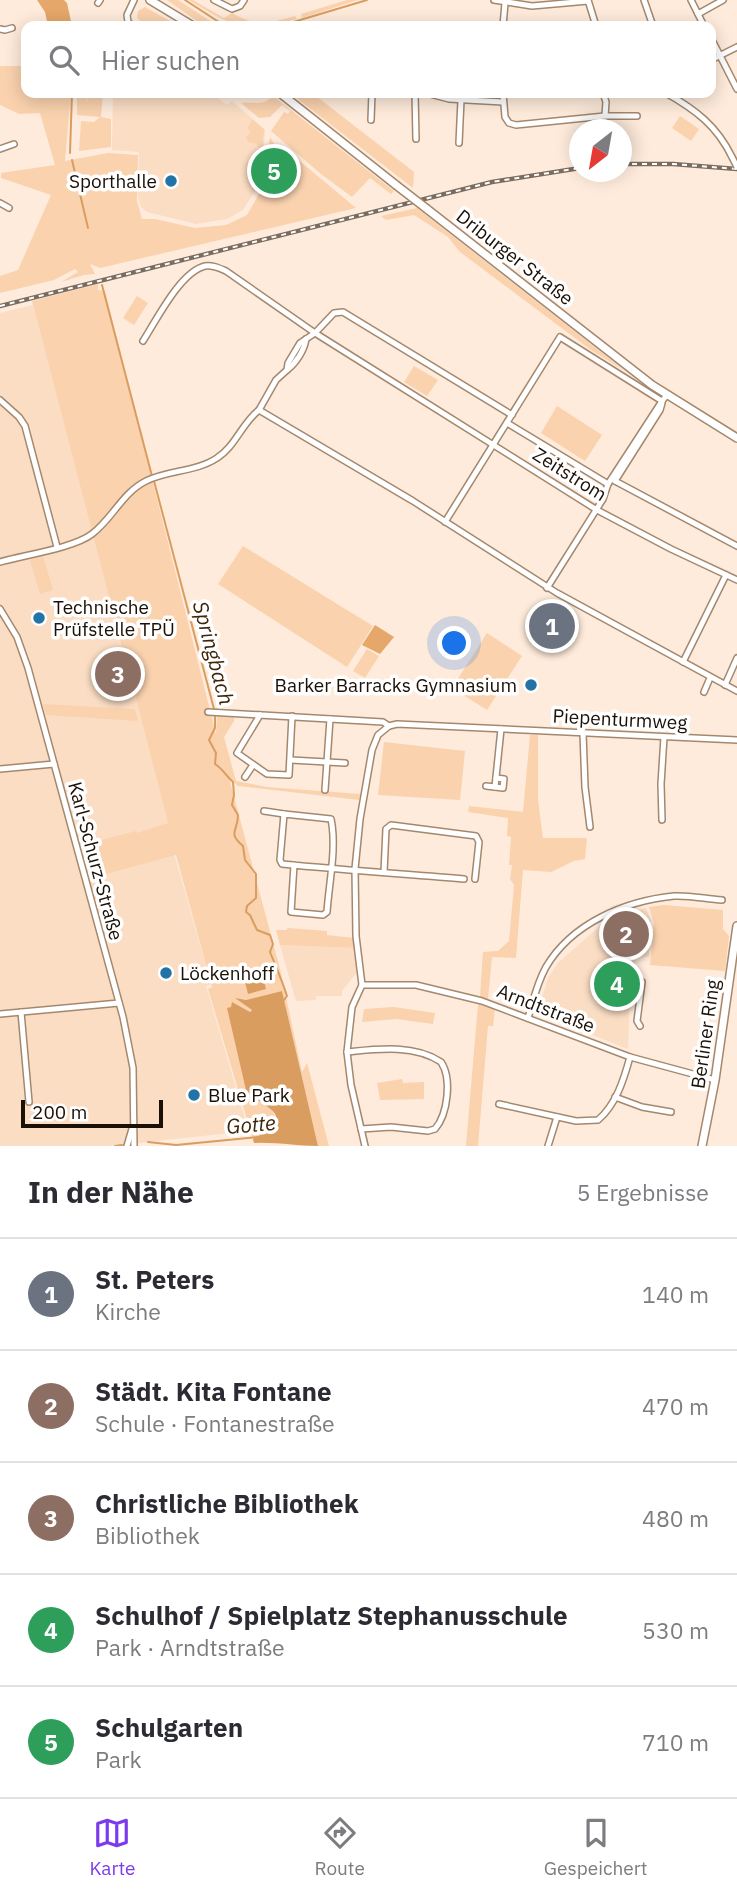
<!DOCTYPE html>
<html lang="de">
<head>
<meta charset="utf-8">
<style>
  body { margin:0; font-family:"IBM Plex Sans",sans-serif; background:#f7f7f7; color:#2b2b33 }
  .compass { position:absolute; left:569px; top:119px; width:63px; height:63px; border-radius:50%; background:#fff; box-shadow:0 4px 18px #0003; rotate:211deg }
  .scale { position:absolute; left:21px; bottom:18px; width:142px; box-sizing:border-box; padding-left:7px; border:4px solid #1a1006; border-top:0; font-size:19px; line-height:24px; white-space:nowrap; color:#1a1006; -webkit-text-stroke:5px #fff; paint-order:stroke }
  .you { position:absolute; left:455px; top:644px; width:24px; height:24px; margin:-18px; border:5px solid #fff; border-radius:50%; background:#1a73e8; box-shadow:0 0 0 10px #1a73e833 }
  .badge { display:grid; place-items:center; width:46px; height:46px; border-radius:50%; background:#7c3aed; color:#fff; font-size:23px; font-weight:700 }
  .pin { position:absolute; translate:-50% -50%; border:4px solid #fff; box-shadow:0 2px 7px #0006 }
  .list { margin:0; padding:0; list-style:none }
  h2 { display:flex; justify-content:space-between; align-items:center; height:91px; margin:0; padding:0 28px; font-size:30px }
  h2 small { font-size:23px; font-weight:400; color:#7c7c81 }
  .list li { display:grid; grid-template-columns:46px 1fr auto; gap:21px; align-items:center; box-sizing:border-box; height:112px; padding:0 28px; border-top:2px solid #e1e1e2 }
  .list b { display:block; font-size:26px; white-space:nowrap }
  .list p { margin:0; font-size:23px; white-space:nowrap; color:#7c7c81 }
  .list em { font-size:23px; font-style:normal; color:#7c7c81 }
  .icon { flex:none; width:38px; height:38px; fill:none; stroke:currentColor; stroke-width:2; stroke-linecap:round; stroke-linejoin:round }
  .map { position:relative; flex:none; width:737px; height:1146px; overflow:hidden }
  .search { position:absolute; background:#fff; box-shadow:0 4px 18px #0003; left:21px; right:21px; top:21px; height:77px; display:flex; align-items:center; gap:18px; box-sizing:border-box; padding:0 24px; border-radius:14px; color:#7c7c81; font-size:26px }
  .sheet { height:651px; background:#fff }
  nav { display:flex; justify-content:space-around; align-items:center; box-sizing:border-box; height:98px; border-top:2px solid #e1e1e2; background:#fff; font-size:19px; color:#7c7c81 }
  nav a { display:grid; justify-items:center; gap:4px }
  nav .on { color:#7c3aed }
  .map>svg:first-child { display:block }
  .built { fill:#faddc3 }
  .green { fill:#fad2ae }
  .forest { fill:#e5a76a }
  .water { fill:#da9d60 }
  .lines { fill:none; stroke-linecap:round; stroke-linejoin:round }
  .stream { stroke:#da9d60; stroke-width:2 }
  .street-casing { stroke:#a4886e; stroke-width:8 }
  .secondary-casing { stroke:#a4886e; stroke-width:10 }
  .street { stroke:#fff; stroke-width:5 }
  .secondary { stroke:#fff; stroke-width:7 }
  .rail-casing { stroke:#7a6c5f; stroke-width:4.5 }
  .rail { stroke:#fff; stroke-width:2; stroke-dasharray:5; stroke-linecap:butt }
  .street-bridge-casing { stroke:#a4886e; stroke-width:8; stroke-linecap:butt }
  .secondary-bridge-casing { stroke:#a4886e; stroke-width:10; stroke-linecap:butt }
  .street-bridge { stroke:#fff; stroke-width:5 }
  .secondary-bridge { stroke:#fff; stroke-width:7 }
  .poi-dot { fill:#2174a5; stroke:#fff; stroke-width:2.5 }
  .labels { text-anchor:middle; stroke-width:7; stroke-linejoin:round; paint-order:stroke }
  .poi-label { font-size:19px; fill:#1a1006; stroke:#fff; text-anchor:start }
  .street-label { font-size:19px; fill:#1a1006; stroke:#fff }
  .water-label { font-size:21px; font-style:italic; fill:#3e2509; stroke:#fff }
</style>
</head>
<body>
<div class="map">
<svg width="737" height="1146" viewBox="0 0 737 1146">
  <rect width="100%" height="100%" fill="#feebdb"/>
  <g class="built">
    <polygon points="113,93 172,93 183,97 208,94 216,96 227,105 232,101 265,130 263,156 278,162 287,179 276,192 257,188 243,210 227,219 196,224 147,212 141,207 138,197 139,152 112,150"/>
    <polygon points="33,305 168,823 166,825 211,984 206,986 247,1125 239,1132 110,1146 0,1146 0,313"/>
    <polygon points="646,908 651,921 649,957 631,956 628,1049 537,1013 548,978 558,963 599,927 619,916"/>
    <polygon points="280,945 354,948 358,971 342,991 342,996 316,996 316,1000 296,1001"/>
  </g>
  <g class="green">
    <polygon points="167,0 178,0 218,26 204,26"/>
    <path d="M189 0H193L224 18 232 13C261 28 264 24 295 16L297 19C244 32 234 28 189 0Z"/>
    <polygon points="347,0 358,0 302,18 301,14"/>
    <polygon points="145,7 170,21 165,26 146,26 137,18 138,11"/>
    <polygon points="26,63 26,93 71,93 65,161 108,153 138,155 137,201 142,219 155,219 195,228 226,225 247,215 262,189 276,192 263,188 270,137 283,159 296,158 356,208 100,268 90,264 95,274 84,275 61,282 78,272 75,269 54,280 0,293 0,276 18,270 51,195 1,178 1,173 55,165 40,113 19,114 0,105 0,66 22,66"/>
    <polygon points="77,93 86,93 87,103 88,93 103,93 101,117 111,119 111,147 79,151 81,121 94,122 100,117 77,115"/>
    <polygon points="290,93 312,93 414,172 413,188"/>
    <path d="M273 96 394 191 391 194 370 178 352 197 321 174 271 131 284 112 288 114 290 111 282 105 270 117 259 118 241 103C255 101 262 107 273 96Z"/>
    <polygon points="680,116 699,129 691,141 672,128"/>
    <path d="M252 119 264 129V132C261 146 265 162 250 169L245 165 255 156 259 149 257 144 248 142 246 137 251 132 248 128Z"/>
    <polygon points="417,208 625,371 591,350 460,252 448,237 414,215 386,220 381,216"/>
    <path d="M98 284V290L105 291 216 734 217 716H234V721L224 737 236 781 267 787 360 794 359 800 238 786 229 778 280 969 302 1072 307 1063 329 1146H318L282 991 246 1000 237 999 252 1010 250 1012 232 1003 250 1095C278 1111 287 1122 254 1139L300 1146 281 1142 254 1143 208 989 212 987 176 855 91 878 81 843 95 839 98 841 136 831 137 833 168 823 132 684 134 683 130 670H128L32 301Z"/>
    <polygon points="137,296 148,303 134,325 123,318"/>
    <polygon points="414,366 438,380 427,396 404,382"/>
    <polygon points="557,406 602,435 585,461 541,433"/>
    <polygon points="243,546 373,626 347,667 218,584"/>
    <polygon points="43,556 53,590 40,594 30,560"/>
    <polygon points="487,633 522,656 487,710 452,688"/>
    <polygon points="367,649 379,656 365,678 353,671"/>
    <polygon points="43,704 135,709 138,721 46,715"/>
    <polygon points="530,735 538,735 538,800 543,838 587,838 585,859 574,861 551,872 523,870 516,958 492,957 488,999 480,997 483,952 498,951 509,941 514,885 510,879 512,865 509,865 511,837 507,836 508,818 468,812 469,806 523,812"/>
    <polygon points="384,742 465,751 460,800 378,795"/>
    <polygon points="664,905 723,910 723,929 729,936 725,971 650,965 654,923 649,907"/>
    <polygon points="288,928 327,931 327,935 354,938 354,948 280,945 276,930 286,930"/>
    <polygon points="478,1004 495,1009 493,1026 488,1026 478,1146 466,1146"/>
    <polygon points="394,1007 435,1013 433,1024 396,1019 362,1022 364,1009"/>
    <polygon points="402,1079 403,1083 424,1082 424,1099 380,1100 377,1083"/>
  </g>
  <g class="forest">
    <polygon points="37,0 64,0 67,3 72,26 48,26 45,12"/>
    <polygon points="375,625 394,637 380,654 362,645"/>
  </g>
  <g class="water">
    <polygon points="263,977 266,989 248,994 245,982"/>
    <path d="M282 991 318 1146C296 1146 278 1142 254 1143L253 1139C301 1114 263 1109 246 1090L227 1008 231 1007 232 1002 250 1012 252 1010 235 998 246 1000Z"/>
  </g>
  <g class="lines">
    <g class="stream">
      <polyline points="185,0 225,26"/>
      <polyline points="280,26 367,0"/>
      <polyline points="70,153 72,93"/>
      <polyline points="72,160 88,228"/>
      <polyline points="102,285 152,476"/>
      <polyline points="154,481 214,709"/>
      <path d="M215 715V728L209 740 216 753 215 764C223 769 226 776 233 782L234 795 232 805 238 815C238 832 227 832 243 846L245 860 256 874V898L247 906 246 912 250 915 257 930 270 935 273 944 270 952C276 967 282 980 287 996L284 1000"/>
      <polyline points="148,1142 176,1145 258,1137"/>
      <polyline points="115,1146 122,1145"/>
    </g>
    <g class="street-casing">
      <g id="street">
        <polyline points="214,0 232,9 240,6 244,0"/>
        <polyline points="494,0 532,6 588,1"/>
        <polyline points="588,0 596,26"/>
        <polyline points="644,0 653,26"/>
        <polyline points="691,0 704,26"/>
        <polyline points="98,3 100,0"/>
        <polyline points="698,14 723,0"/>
        <polyline points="133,26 128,22 127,15 134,0"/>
        <polyline points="503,26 505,3"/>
        <polyline points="0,29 5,30 12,28"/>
        <polyline points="711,38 737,89"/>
        <polyline points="711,60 737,47"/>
        <polyline points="415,93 416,139"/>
        <polyline points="426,93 449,99 503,102"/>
        <polyline points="503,93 505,117 509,123 516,125 605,116 637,116"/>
        <polyline points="603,93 606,102 605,116"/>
        <path d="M666 93C696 110 717 126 732 157"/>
        <polyline points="371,120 372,93"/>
        <polyline points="459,143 461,100"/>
        <polyline points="0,149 14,144"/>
        <polyline points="0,203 9,208"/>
        <path d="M143 341C156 321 180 272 205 266 213 265 219 268 226 271L315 333 597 510 671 549 737 580"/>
        <path d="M287 370C296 363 304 351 306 339"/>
        <polyline points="0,400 19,417 25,426 57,547"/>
        <polyline points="259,410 276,380 287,370 288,363 300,343 315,333 334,313 343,312 512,415"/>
        <polyline points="507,423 608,484"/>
        <polyline points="615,481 737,546"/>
        <polyline points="615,481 660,410 662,403"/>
        <polyline points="445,522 560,337 662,401 667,395"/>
        <path d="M0 562C24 555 74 548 92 534 113 518 122 493 146 481 168 470 196 472 217 458 235 447 242 423 259 410L413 501 557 593 737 691"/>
        <polyline points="547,588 603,499 608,484 662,401"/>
        <polyline points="0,609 17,637 28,668 123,1017 133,1068 134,1146"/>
        <polyline points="683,662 726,575"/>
        <polyline points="725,685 737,658"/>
        <polyline points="704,692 710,678"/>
        <polyline points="208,712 383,722 389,726 397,724 737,740"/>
        <polyline points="260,715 237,753 267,774 289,775 292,716"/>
        <polyline points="583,733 585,787 590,827"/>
        <polyline points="291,760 345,763"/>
        <polyline points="0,769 54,764"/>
        <polyline points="245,777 253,765"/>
        <polyline points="486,786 495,787 501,729"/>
        <polyline points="495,787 503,788 504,779 496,778"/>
        <polyline points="325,790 330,719"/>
        <polyline points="264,811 284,814"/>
        <polyline points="662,820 661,784 664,737"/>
        <path d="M294 865 291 912 323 915 327 912C329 882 337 848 331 819L284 814 280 860 282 864C343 870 403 874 464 879"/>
        <polyline points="384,872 386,829 391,825 476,836 479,842 475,879"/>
        <polyline points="362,985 416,985 482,1001 630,1057 715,1080"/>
        <polyline points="21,1012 29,1102"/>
        <polyline points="0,1014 119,1003"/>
        <path d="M528 1018C533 1001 537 983 546 967 572 923 625 901 674 896 689 895 706 899 722 900"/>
        <polyline points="640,1026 637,1021 642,982"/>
        <path d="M347 1052C377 1049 414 1044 441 1062 452 1078 448 1114 435 1129L428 1131 391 1127 361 1129"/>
        <polyline points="615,1097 642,1107 671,1112"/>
        <path d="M499 1104 576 1121 598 1120C616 1105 624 1079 630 1057"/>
        <polyline points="127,1146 132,1129"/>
        <polyline points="365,1146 351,1085 347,1052 352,1007 362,985 356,936 355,869 360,819 372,750 378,735 389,726"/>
        <polyline points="548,1146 557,1117"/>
      </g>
    </g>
    <g class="secondary-casing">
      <g id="secondary">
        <polyline points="150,0 193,26"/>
        <polyline points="280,93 396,185"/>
        <polyline points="427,209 652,385 737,438"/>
        <polyline points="702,1146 715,1080 737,926"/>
      </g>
    </g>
    <use href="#street" class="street"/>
    <use href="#secondary" class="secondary"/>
    <g class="rail-casing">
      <g id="rail">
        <polyline points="622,164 673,164 737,169"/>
        <polyline points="0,306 492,182 580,168"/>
      </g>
    </g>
    <use href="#rail" class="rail"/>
    <g class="street-bridge-casing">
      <polyline id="street-bridge" points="732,157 737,167"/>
    </g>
    <g class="secondary-bridge-casing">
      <polyline id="secondary-bridge" points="396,185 427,209"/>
    </g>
    <use href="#street-bridge" class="street-bridge"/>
    <use href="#secondary-bridge" class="secondary-bridge"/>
  </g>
  <g class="poi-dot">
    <circle cx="171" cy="181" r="7"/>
    <circle cx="39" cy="618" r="7"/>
    <circle cx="531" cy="685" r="7"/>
    <circle cx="166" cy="973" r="7"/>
    <circle cx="194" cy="1095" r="7"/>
  </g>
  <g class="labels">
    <g class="poi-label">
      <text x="157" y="188" text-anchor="end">Sporthalle</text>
      <text x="53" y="614">Technische<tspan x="53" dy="22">Prüfstelle TPÜ</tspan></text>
      <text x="517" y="692" text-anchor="end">Barker Barracks Gymnasium</text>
      <text x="180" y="980">Löckenhoff</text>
      <text x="208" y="1102">Blue Park</text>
    </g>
    <g class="street-label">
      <text transform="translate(515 257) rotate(38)" y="7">Driburger Straße</text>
      <text transform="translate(570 474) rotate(32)" y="7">Zeitstrom</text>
      <text transform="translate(620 719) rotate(3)" y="7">Piepenturmweg</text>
      <text transform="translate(96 861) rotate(75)" y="7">Karl-Schurz-Straße</text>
      <text transform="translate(546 1008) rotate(21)" y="7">Arndtstraße</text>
      <text transform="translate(705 1034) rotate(-82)" y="7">Berliner Ring</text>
    </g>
    <g class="water-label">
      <text transform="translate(213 653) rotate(75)" y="7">Springbach</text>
      <text transform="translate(251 1125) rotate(-5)" y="7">Gotte</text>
    </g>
  </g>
</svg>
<svg class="compass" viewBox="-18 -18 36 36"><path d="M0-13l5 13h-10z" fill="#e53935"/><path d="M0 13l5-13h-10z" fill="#7c7c81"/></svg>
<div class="scale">200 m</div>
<div class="you"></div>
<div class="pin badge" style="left:552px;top:626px;background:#6b7280">1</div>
<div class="pin badge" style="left:626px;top:934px;background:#8d6e63">2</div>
<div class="pin badge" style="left:118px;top:674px;background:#8d6e63">3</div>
<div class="pin badge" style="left:617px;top:984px;background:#2e9e5b">4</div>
<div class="pin badge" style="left:274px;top:171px;background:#2e9e5b">5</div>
<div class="search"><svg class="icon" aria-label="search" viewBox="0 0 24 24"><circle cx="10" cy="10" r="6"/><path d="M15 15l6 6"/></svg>Hier suchen</div>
</div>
<section class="sheet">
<h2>In der Nähe<small>5 Ergebnisse</small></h2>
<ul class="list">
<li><span class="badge" style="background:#6b7280">1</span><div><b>St. Peters</b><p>Kirche</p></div><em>140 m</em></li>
<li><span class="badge" style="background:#8d6e63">2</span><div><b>Städt. Kita Fontane</b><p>Schule · Fontanestraße</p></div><em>470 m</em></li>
<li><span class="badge" style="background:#8d6e63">3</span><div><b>Christliche Bibliothek</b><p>Bibliothek</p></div><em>480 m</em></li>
<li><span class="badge" style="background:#2e9e5b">4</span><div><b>Schulhof / Spielplatz Stephanusschule</b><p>Park · Arndtstraße</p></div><em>530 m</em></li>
<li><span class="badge" style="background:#2e9e5b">5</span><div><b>Schulgarten</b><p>Park</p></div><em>710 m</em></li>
</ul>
</section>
<nav>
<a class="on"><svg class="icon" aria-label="map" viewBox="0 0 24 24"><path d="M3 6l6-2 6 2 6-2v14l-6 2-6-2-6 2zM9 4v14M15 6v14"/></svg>Karte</a>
<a><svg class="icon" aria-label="directions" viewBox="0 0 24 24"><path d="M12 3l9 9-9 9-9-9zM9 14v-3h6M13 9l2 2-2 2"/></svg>Route</a>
<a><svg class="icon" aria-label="saved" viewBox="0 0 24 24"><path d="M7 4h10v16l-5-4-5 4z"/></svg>Gespeichert</a>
</nav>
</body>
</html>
